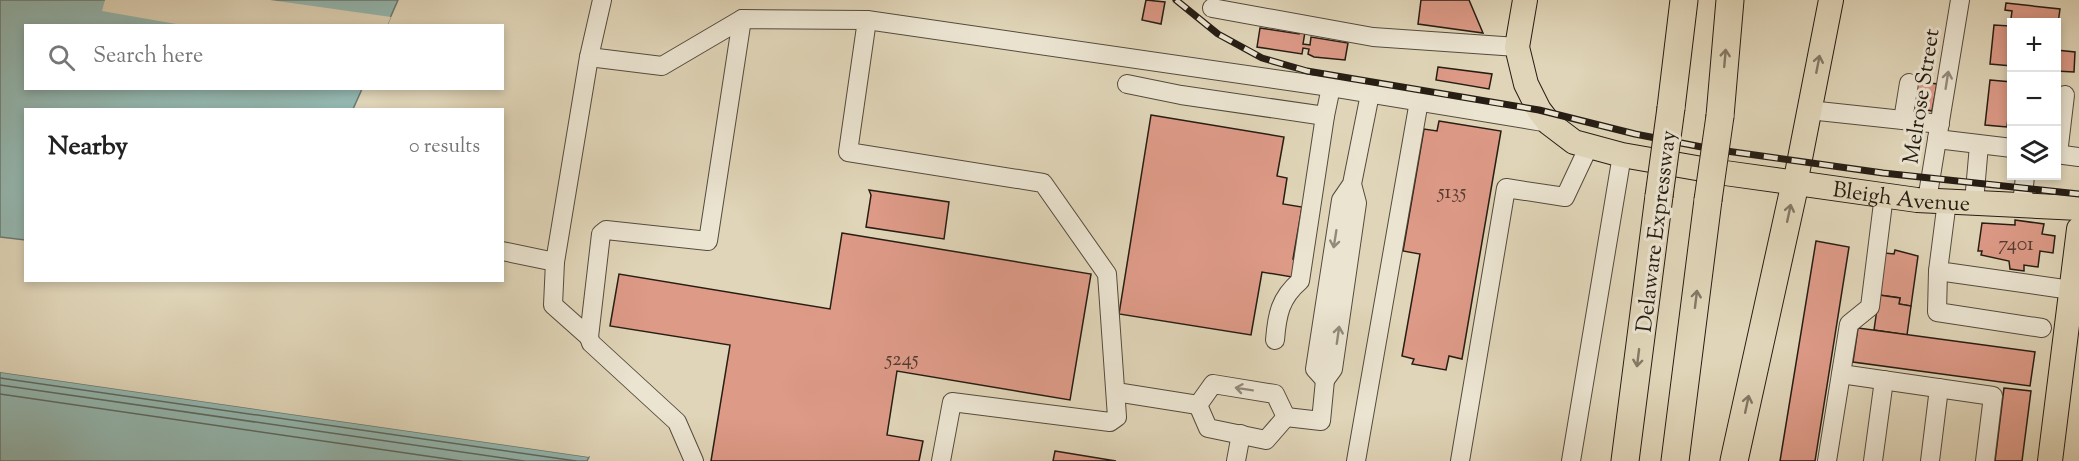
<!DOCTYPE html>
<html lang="en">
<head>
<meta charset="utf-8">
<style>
  body { margin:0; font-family:"Sorts Mill Goudy",serif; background:#f2f2f2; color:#222 }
  .controls { position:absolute; right:18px; top:18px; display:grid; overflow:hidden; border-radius:0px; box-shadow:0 3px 9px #0003 }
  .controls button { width:54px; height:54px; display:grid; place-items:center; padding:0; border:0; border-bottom:2px solid #e0e0e0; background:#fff; color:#222; font:30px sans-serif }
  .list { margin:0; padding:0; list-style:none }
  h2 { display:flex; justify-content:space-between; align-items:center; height:78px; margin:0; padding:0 24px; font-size:26px }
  h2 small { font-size:20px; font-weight:400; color:#767676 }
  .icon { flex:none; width:33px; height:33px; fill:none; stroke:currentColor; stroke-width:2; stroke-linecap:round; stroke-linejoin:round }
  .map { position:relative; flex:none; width:2079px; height:461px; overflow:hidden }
  .search { position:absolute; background:#fff; box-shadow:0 3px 9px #0003; left:24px; top:24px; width:480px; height:66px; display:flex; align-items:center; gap:15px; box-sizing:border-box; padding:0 21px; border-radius:0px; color:#767676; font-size:22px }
  .panel { position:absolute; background:#fff; box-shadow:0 3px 9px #0003; left:24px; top:108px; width:480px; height:174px; border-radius:0px }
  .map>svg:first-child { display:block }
  .water { fill:#94b8b1; stroke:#687a72; stroke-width:1.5 }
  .pier { fill:#e0d5b8 }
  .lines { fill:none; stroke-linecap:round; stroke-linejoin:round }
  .shore { stroke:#5d6a62; stroke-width:1.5 }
  .building { fill:#dd9a87; stroke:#261d14; stroke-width:1.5 }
  .minor-casing { stroke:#544b3d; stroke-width:20 }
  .major-casing { stroke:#261d14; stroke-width:26 }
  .highway-casing { stroke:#261d14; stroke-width:29 }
  .minor { stroke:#ebe4d1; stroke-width:18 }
  .major { stroke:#e0d5b8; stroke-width:24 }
  .highway { stroke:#e0d5b8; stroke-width:27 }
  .rail-casing { stroke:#261d14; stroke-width:7 }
  .rail { stroke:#ebe4d1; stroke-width:4.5; stroke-dasharray:14; stroke-linecap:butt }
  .highway-bridge-casing { stroke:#261d14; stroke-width:29; stroke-linecap:butt }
  .highway-bridge { stroke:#e0d5b8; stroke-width:27 }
  .oneway { stroke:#837966 }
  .oneway2 { stroke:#928a7c }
  .labels { text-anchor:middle; stroke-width:6; stroke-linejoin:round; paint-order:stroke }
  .number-label { font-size:20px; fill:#543c31 }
  .street-label { font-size:22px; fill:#261d14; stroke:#ebe4d1 }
</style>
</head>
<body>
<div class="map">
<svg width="2079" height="461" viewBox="0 0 2079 461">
  <rect width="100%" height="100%" fill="#e0d5b8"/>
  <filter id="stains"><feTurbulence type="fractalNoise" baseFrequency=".00333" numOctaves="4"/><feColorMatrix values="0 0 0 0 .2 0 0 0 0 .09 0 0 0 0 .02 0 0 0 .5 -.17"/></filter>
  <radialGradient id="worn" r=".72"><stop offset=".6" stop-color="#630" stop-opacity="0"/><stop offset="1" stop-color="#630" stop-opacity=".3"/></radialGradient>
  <g class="water">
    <polygon points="0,0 398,0 387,25 26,26 26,88 362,89 353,109 26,110 25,240 0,237"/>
    <polygon points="0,372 589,457 587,461 0,461"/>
  </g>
  <g class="pier">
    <polygon points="105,0 270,0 391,17 387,26 182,25 102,11"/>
    <polygon points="0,369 587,453 589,457 0,372"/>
  </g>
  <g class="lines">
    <g class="shore">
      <polyline points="0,378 576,461"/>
      <polyline points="0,385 524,461"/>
      <polyline points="0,394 461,461"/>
    </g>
  </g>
  <g class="building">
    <polygon points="1146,0 1165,2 1161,24 1142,20"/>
    <polygon points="1421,0 1469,0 1483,33 1418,24"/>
    <polygon points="2006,3 2060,9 2056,38 2056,22 2012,22 2012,66 1990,64 1994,25 2010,26 2012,11 2005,10"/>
    <polygon points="1260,28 1299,34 1299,32 1305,32 1303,44 1310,45 1311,37 1348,43 1345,60 1314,57 1308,54 1309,49 1303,48 1302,54 1257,47"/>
    <polygon points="2056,50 2075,52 2074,72 2056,71"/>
    <polygon points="1438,67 1492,74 1489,89 1436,80"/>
    <polygon points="1990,80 2012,82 2007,127 1985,125"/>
    <polygon points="1916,81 1937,84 1932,111 1912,107"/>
    <polygon points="1151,115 1284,137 1277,176 1287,178 1283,204 1302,207 1293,259 1295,259 1292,277 1262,272 1251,335 1119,314"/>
    <polygon points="1439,121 1501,131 1462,359 1449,356 1446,370 1412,364 1414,359 1402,356 1420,254 1403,251 1424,129 1437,131"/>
    <polygon points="869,190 949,202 944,239 866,227 871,195"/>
    <polygon points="2015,220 2044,224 2042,234 2055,236 2053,253 2040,251 2038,267 2024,265 2024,271 2010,269 2009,261 1981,255 1982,251 1978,251 1982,223 2015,225"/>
    <polygon points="842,233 1091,274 1070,400 897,371 887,435 923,441 919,461 711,461 730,345 610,326 619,274 830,309"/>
    <polygon points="1816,241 1849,247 1815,461 1780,461"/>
    <polygon points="1895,250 1918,256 1911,306 1899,304 1900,298 1879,295 1885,253 1894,254"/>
    <polygon points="1879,295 1900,298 1899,304 1911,306 1907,335 1874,330"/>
    <polygon points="1858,328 2035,352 2030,386 1853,362"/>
    <polygon points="2004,388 2031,391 2022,461 1995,461"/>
    <polygon points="1055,451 1116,461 1053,461"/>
  </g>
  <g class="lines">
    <g class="minor-casing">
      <g id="minor">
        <polyline points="602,0 589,57 662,66 742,19"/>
        <polyline points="1212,8 1373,37 1517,47"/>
        <polyline points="867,20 1337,88 1549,123"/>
        <polyline points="1127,84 1181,95 1325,116 1331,87"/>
        <polyline points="1809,110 1940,124"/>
        <polyline points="1903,120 1909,83"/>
        <polyline points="1937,139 2012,148"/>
        <polyline points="2056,154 2079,157"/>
        <polyline points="2058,154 2065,95"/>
        <polyline points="1352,184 1357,203 1333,369 1325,380 1315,369 1341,200 1352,184 1370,94"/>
        <polyline points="1927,200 1960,0"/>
        <polyline points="1947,201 1938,271 2071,290"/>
        <polyline points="1974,202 1979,145"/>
        <polyline points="2022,205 2025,176"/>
        <polyline points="502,251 555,262 589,57"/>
        <polyline points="555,262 553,305 589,337"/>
        <polyline points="1938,271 1937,312 2042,328"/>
        <path d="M1275 340C1277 315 1280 298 1300 281L1325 116"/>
        <polyline points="1841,374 1993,396 1985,461"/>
        <polyline points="1116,392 1198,405"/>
        <polyline points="1198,405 1208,428 1266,440 1286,417"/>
        <polyline points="1198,405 1213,384 1275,394 1286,417"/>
        <polyline points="1286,417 1321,421 1325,380"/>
        <polyline points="694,461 677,422 591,343 589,337 601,234 606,230 708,241 742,19 867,20 848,152 1043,183 1107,274 1117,417 1110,422 952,402 941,461"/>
        <polyline points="1236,461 1241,434"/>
        <polyline points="1356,461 1419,101"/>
        <polyline points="1460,461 1506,188 1565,197 1589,146"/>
        <polyline points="1571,461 1622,155"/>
        <polyline points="1827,461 1849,324 1870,307 1884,195"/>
        <polyline points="1873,461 1884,380"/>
        <polyline points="1930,461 1939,388"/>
      </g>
    </g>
    <g class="major-casing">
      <g id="major">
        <path id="s1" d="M1525 0 1517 47 1526 84 1539 110 1549 123 1574 142 1622 155 1725 173 1917 200 2079 208"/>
        <polyline points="1795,184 1831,0"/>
        <polyline points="2050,461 2079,229"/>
      </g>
    </g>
    <g class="highway-casing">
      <g id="highway">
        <polyline points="1671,108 1684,0"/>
        <polyline points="1720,116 1730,0"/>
        <polyline points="1625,461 1659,196"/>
        <polyline points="1675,461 1708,200"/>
        <polyline points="1734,461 1795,184"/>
      </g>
    </g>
    <use href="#minor" class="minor"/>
    <use href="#major" class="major"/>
    <use href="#highway" class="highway"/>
    <g class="rail-casing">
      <polyline id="rail" points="1176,0 1218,34 1262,58 1307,71 1539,110 1635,134 1712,149 1883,173 2079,194"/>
    </g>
    <use href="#rail" class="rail"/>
    <g class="highway-bridge-casing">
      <g id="highway-bridge">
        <polyline points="1659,196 1671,108"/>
        <polyline points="1708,200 1720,116"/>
      </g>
    </g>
    <use href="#highway-bridge" class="highway-bridge"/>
  </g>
  <defs><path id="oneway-shaft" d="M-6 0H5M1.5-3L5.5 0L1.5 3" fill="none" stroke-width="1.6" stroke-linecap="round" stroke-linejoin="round" transform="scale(1.5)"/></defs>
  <g class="oneway">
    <use href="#oneway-shaft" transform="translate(1725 58) rotate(-85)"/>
    <use href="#oneway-shaft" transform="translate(1818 64) rotate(-79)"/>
    <use href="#oneway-shaft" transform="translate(1789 213) rotate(-78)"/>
    <use href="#oneway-shaft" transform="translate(1696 299) rotate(-83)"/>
    <use href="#oneway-shaft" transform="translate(1638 358) rotate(97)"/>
    <use href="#oneway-shaft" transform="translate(1747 404) rotate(-78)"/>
  </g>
  <g class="oneway2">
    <use href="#oneway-shaft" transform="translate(1947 80) rotate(-81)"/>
    <use href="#oneway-shaft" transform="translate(1335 239) rotate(99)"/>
    <use href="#oneway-shaft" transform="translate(1338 335) rotate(-82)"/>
    <use href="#oneway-shaft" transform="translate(1244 389) rotate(-171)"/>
  </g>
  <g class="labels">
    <g class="number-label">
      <text x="1452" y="198">5135</text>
      <text x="2016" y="250">7401</text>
      <text x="902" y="365">5245</text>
    </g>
    <g class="street-label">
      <text transform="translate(1920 96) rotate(-81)" y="8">Melrose Street</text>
      <text dy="8" stroke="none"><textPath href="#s1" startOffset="495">Bleigh Avenue</textPath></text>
      <text transform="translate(1655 231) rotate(-83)" y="8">Delaware Expressway</text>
    </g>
  </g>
  <rect width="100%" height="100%" filter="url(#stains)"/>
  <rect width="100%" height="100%" fill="url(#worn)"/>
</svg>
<div class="controls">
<button>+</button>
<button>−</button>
<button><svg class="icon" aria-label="layers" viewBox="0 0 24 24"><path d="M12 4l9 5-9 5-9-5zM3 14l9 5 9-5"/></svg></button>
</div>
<div class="search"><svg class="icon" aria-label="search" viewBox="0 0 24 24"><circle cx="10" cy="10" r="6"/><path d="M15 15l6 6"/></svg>Search here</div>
<section class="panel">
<h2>Nearby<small>0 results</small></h2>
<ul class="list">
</ul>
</section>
</div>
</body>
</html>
